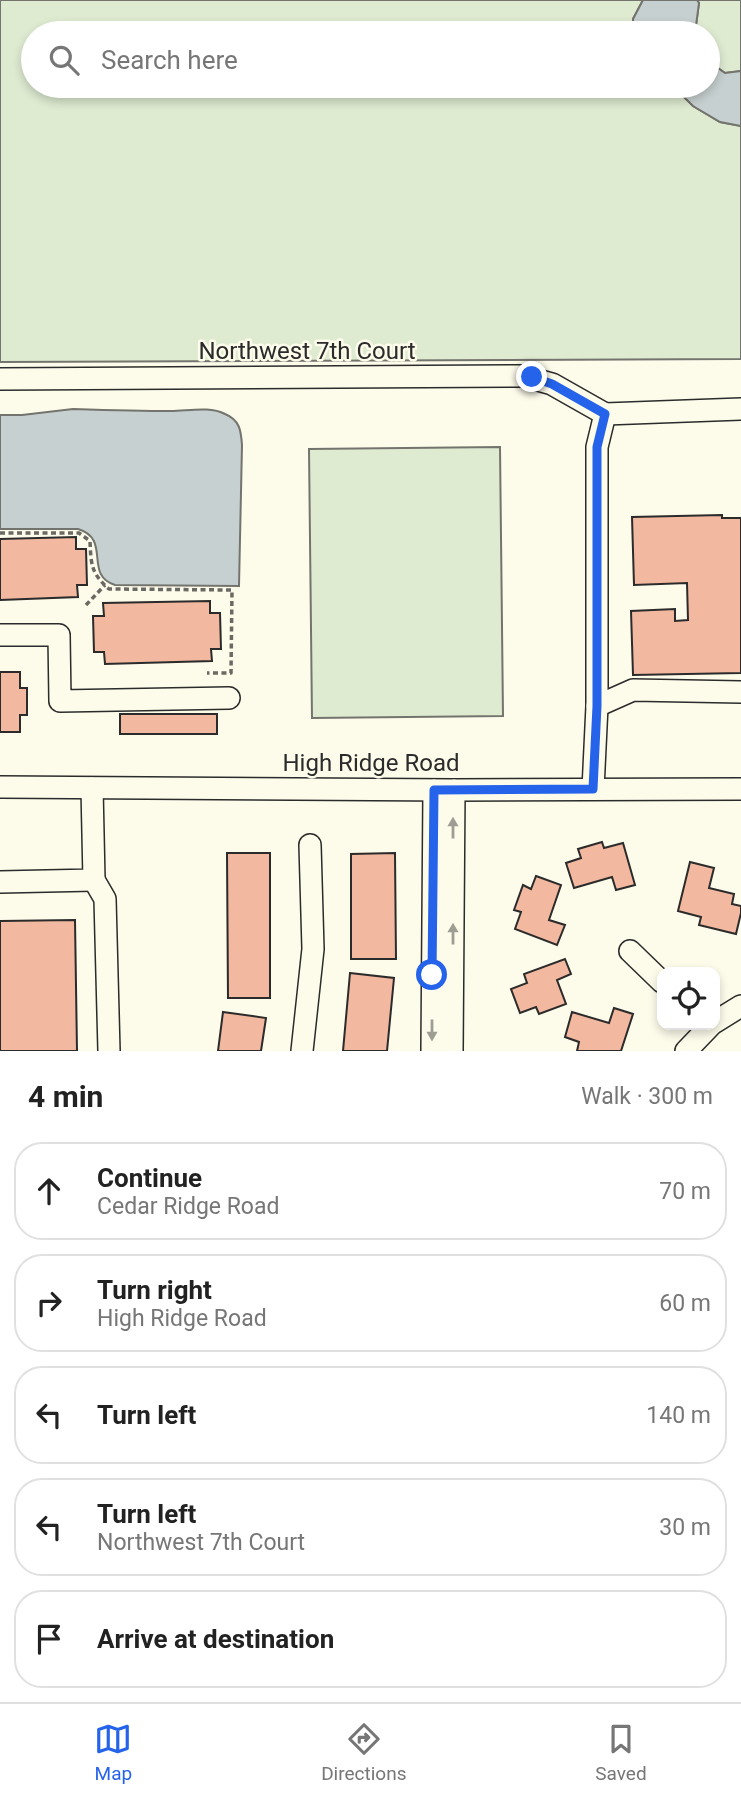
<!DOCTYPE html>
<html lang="en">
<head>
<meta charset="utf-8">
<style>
  body { margin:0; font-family:Roboto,sans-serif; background:#f6f6f6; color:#222 }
  .controls { position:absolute; right:21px; bottom:21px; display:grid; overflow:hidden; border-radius:14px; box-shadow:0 4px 10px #0003 }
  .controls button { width:63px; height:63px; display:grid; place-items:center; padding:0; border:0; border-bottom:2px solid #e0e0e0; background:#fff; color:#222; font:35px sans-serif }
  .stop { position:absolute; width:21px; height:21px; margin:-16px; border:5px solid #2563eb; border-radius:50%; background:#fff }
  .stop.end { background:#2563eb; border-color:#fff; box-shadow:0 2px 7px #0008 }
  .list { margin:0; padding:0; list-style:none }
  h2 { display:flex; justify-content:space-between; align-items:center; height:91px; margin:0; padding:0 28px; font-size:30px }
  h2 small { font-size:23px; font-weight:400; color:#767676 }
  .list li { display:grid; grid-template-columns:46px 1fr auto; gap:21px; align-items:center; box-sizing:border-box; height:98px; margin:0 14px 14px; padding:0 14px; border:2px solid #e0e0e0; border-radius:28px }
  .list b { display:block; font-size:26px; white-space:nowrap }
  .list p { margin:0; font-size:23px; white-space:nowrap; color:#767676 }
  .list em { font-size:23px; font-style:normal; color:#767676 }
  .icon { flex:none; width:38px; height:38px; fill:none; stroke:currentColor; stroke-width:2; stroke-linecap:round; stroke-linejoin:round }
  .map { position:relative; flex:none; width:741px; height:1051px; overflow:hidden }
  .search { position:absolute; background:#fff; box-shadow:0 4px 10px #0003; left:21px; right:21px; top:21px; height:77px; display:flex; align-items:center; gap:18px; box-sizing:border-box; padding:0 24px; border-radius:38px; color:#767676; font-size:26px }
  .sheet { height:651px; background:#fff }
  nav { display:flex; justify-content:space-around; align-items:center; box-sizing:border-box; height:98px; border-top:2px solid #e0e0e0; background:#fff; font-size:19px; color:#767676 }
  nav a { display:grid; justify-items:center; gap:4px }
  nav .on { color:#2563eb }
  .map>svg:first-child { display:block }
  .green { fill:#deebd1; stroke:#74746e; stroke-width:2 }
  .water { fill:#c7d0d0; stroke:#74746e; stroke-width:2 }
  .building { fill:#f2b8a0; stroke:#2b2b2b; stroke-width:2 }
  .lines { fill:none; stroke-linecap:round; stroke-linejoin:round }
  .minor-casing { stroke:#2b2b2b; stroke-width:24 }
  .path { stroke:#6a6964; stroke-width:3.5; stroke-dasharray:5 3.5; stroke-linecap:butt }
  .minor { stroke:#fdfbea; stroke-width:21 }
  .oneway { fill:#9e9d94 }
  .route { stroke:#2563eb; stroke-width:9 }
  .labels { text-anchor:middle; stroke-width:5; stroke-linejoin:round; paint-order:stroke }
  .street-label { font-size:24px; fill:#2b2b2b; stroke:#fdfbea }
</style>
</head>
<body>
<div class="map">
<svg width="741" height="1051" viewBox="0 0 741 1051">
  <rect width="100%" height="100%" fill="#fdfbea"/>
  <g class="green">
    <polygon points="0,0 643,0 633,19 634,33 33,33 33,86 660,86 677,90 693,106 720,122 741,126 741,359 0,362"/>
    <polygon points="697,0 741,0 741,71 725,73 708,61 708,33 695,33 699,3"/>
    <polygon points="500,447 503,716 312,718 309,449"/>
  </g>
  <g class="water">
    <polygon points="643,0 697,0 699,3 695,33 634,33 633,19"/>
    <polygon points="708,61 725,73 741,71 741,126 720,122 693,106 677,90 660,86 708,86"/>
    <path d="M73 409C105 410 138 411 171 411 188 411 210 406 225 414 240 420 241 431 242 445L239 586 115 585C83 575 112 539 78 529H0V415H22Z"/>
  </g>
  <g class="building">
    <polygon points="722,515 722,518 741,518 741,673 633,675 631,611 675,609 675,621 688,620 687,583 634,585 632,517"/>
    <polygon points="76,537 76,549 86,549 87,585 77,585 78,597 0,600 0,539"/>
    <polygon points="210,601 210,613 220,613 221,649 211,649 212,661 105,664 104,652 94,652 93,616 104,616 103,603"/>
    <polygon points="0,672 20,672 20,688 27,688 27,715 20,715 20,732 0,732"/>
    <rect x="120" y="714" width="97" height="20"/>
    <polygon points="602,842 604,848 623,843 635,885 616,890 612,877 574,888 566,863 581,858 578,849"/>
    <polygon points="227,853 270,853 270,998 228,998"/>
    <polygon points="395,853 396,959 351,959 351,854"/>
    <polygon points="690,862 714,868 709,888 734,894 732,904 741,906 741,913 736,934 699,925 701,917 678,911"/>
    <polygon points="536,876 561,885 549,920 565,925 557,945 515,929 521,912 514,910 523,885 531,889"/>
    <polygon points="75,920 77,1051 0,1051 0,921"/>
    <polygon points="565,959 571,974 557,980 566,1004 539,1014 536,1007 520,1013 511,989 527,983 524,974"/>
    <polygon points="350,973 394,978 387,1051 343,1051"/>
    <polygon points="614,1008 633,1014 621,1051 577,1051 579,1042 565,1037 572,1012 609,1023"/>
    <polygon points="223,1012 266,1018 261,1051 218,1051"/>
  </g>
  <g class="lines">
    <g class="minor-casing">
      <g id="minor">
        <polyline points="0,379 523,376 552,384 605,414"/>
        <polyline points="605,414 741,409"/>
        <polyline points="0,635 59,635 60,701 229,698"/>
        <polyline points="597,706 633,690 741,692"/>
        <polyline points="0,787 454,790 741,789"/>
        <polyline points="593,789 597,706 597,447 605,414"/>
        <polyline points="94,880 105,899 109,1051"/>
        <polyline points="0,882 94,880 92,788"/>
        <polyline points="630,951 662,982"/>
        <polyline points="715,1022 741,1006"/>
        <polyline points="302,1051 313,949 310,845"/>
        <polyline points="432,1051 434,790"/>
        <polyline points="452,1051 454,790"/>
        <polyline points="686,1051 711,1025"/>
      </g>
    </g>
    <g class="path">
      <path d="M0 533H79L90 541C91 565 91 573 109 589L232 590 231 673H207"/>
      <polyline points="86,605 105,585"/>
    </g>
    <use href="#minor" class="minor"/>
  </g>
  <defs><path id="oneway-solid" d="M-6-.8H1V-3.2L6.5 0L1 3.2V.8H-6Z" transform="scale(1.75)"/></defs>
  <g class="oneway">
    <use href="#oneway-solid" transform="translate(453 828) rotate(-90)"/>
    <use href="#oneway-solid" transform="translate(453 934) rotate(-90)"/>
    <use href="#oneway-solid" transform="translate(432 1030) rotate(90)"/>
  </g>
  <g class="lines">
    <polyline class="route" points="432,975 434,790 593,789 597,706 597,447 605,414 552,384 532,377"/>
  </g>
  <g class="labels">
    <g class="street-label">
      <text x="307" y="359">Northwest 7th Court</text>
      <text x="371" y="771">High Ridge Road</text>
    </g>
  </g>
</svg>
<div class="controls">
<button><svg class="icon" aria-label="locate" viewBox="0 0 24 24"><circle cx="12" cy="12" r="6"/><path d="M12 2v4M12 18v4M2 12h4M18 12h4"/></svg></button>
</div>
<div class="stop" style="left:432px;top:975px"></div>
<div class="stop end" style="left:532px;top:377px"></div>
<div class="search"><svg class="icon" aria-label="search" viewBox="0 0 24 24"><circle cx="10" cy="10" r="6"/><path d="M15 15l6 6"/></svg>Search here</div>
</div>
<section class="sheet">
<h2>4 min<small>Walk · 300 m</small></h2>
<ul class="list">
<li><svg class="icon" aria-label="ahead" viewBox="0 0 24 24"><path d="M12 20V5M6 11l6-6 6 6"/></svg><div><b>Continue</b><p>Cedar Ridge Road</p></div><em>70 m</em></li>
<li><svg class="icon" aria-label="right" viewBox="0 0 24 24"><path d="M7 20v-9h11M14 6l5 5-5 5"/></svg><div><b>Turn right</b><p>High Ridge Road</p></div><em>60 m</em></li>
<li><svg class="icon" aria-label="left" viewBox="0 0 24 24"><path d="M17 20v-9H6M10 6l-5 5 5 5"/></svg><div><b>Turn left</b></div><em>140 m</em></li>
<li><svg class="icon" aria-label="left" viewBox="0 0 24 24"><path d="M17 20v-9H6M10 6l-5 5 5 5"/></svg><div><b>Turn left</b><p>Northwest 7th Court</p></div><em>30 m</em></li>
<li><svg class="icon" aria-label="arrive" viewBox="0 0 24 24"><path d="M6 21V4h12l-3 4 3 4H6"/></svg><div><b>Arrive at destination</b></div></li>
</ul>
</section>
<nav>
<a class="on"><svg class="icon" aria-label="map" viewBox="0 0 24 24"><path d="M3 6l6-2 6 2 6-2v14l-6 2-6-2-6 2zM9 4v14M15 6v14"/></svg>Map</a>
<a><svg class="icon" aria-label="directions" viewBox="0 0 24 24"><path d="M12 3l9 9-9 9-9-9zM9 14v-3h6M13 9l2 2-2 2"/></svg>Directions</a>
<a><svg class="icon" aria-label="saved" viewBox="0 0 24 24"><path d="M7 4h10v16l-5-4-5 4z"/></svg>Saved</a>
</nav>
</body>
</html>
